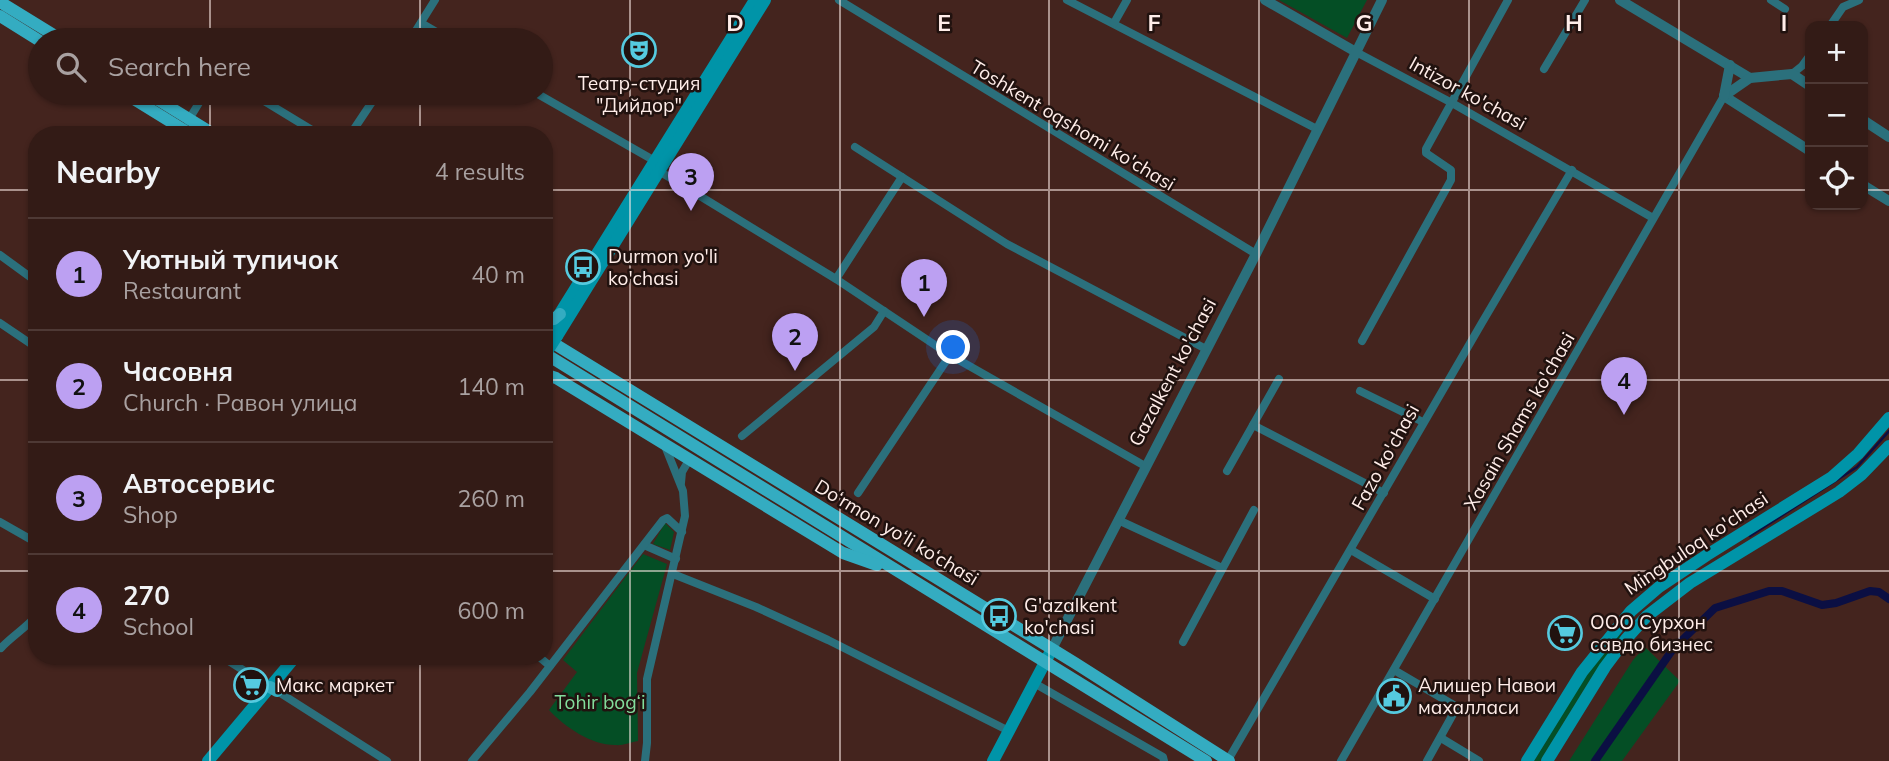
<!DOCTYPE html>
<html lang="en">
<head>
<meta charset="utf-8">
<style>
  body { margin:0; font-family:Mulish,sans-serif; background:#3e2823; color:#f1f3f6 }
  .controls { position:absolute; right:21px; top:21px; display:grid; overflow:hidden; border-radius:14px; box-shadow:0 2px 5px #0004 }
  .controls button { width:63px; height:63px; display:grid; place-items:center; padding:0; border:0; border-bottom:2px solid #4e3935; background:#331b16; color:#f1f3f6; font:35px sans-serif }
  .you { position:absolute; left:954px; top:348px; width:24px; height:24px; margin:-18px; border:5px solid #fff; border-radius:50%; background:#1a73e8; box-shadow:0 0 0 10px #1a73e833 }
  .badge { display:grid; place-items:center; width:46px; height:46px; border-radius:50%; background:#bca0f2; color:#111; font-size:23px; font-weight:700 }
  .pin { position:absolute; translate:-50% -58px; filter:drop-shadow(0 2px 4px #0008) }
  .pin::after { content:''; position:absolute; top:37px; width:24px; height:21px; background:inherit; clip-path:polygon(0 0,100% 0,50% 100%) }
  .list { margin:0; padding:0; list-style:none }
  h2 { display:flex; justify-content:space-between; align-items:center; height:91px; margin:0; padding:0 28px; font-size:30px }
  h2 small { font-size:23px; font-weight:400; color:#a9a1a1 }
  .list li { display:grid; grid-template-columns:46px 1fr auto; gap:21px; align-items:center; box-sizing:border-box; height:112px; padding:0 28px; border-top:2px solid #4e3935 }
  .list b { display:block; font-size:26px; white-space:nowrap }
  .list p { margin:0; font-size:23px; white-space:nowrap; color:#a9a1a1 }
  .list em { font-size:23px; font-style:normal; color:#a9a1a1 }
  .icon { flex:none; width:38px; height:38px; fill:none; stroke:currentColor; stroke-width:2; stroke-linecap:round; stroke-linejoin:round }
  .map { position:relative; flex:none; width:1889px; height:761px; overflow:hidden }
  .search { position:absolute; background:#331b16; box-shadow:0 2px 5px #0004; left:28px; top:28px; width:525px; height:77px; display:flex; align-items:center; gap:18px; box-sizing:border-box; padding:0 24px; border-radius:38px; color:#a9a1a1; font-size:26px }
  .panel { position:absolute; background:#331b16; box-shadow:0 2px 5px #0004; left:28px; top:126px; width:525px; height:539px; border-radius:28px }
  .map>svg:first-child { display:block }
  .green { fill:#044e25 }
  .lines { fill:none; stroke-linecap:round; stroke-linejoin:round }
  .stream { stroke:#0b0f43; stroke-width:2.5 }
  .canal { stroke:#0b0f43; stroke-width:8 }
  .minor { stroke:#2b707c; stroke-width:8 }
  .tertiary { stroke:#2b707c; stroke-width:10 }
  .secondary { stroke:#0094a8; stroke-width:12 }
  .primary { stroke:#34acc1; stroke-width:12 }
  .secondary-bridge { stroke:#0094a8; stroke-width:12 }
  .grid { fill:none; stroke:#ffede9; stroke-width:2; stroke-opacity:0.55 }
  .labels { text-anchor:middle; stroke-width:5; stroke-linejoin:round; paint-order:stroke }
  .poi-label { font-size:19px; fill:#ffede9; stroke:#21120f; text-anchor:start }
  .street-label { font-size:19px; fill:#ffede9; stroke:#21120f }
  .park-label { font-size:19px; fill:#82dc9b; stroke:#21120f }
  .grid-label { font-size:23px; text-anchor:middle; font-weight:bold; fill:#ffede9; stroke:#21120f; stroke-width:5; stroke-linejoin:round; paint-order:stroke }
</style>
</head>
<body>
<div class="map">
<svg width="1889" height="761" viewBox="0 0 1889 761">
  <rect width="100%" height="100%" fill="#44241e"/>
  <g class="green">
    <polygon points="1279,0 1367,0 1347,38"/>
    <polygon points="665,523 674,532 670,550 653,544"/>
    <path d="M643 554 667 564 637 673 638 741C631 742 622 746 615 745 591 745 565 727 549 710L577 672 563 660Z"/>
    <polygon points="1618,634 1621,636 1591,678 1540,761 1534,761 1586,676"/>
    <polygon points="1645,647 1680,681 1622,761 1569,761 1633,660"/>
  </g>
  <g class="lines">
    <polyline class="stream" points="1750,536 1857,467 1889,431"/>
    <polyline class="canal" points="1595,761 1673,649 1715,608 1769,591 1782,591 1822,605 1836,603 1870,591 1879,592 1889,599"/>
    <g class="minor">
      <polyline points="839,0 1256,254"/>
      <polyline points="1067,0 1317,129"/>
      <polyline points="1771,0 1785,9"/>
      <polyline points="421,23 450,40"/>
      <polyline points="1114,23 1127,0"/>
      <polyline points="1830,26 1843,7 1859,0"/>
      <polyline points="410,40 435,0"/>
      <polyline points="1356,52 1452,103 1653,218"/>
      <polyline points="1544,69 1585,0"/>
      <polyline points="1792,74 1802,66 1810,55"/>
      <polyline points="251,93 320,135"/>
      <polyline points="536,93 655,161"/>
      <polyline points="188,121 205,93"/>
      <polyline points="350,135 378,93"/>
      <polyline points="855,147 1007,244 1206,349"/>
      <polyline points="659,171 836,279 950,355 1145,466"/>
      <polyline points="0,255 37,282"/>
      <polyline points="836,279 902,177"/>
      <polyline points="0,323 37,348"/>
      <polyline points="1362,341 1451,180 1451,170 1426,153 1426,149 1508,0"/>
      <polyline points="1360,391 1423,422"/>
      <polyline points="1253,425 1384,493"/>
      <polyline points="742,436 874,327 884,311"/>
      <polyline points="1227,471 1279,379"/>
      <polyline points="681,483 682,472 689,460"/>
      <polyline points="858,493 950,355"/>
      <polyline points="1118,520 1222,568"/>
      <polyline points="0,522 37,543"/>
      <polyline points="644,545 676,559"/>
      <polyline points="1351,550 1435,599"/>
      <polyline points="673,574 756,607 828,640 1009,731"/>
      <polyline points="1183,642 1254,510"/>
      <path d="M1 648C12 636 26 628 37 615"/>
      <polyline points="221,656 270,687"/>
      <polyline points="538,656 550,666"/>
      <polyline points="1394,670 1457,707 1427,761"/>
      <polyline points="1034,683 1163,757 1164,761"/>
      <polyline points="277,691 387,761"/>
      <polyline points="1441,738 1479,761"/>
      <path d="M1228 760C1341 563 1456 366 1572 170"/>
      <polyline points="472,761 530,692 663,520 667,518 682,532"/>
      <polyline points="645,761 647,743 647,679 685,516 683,491 665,446"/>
      <polyline points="1341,761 1724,96"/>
    </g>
    <g class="tertiary">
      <polyline points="1265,0 1356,52"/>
      <polyline points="1620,0 1750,78"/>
      <polyline points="1724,96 1810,151"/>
      <polyline points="1724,96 1750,78 1792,74 1810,86"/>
      <polyline points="1724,96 1730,65"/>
      <polyline points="1863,120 1889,137"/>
      <polyline points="1863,185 1889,201"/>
      <polyline points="1052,649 1256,254 1382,0"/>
    </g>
    <g class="secondary">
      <polyline points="549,331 755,0"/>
      <polyline points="557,336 765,0"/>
      <polyline points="208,761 296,656"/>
      <polyline points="993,761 1052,649"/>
      <polyline points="1527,761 1582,672 1631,611 1659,587 1707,555 1832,477 1858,454 1889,418"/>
      <polyline points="1547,761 1605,667 1626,639 1647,616 1690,583 1839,492 1861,475 1889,446"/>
    </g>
    <g class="primary">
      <polyline points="0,2 62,40"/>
      <polyline points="0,16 40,41"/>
      <polyline points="124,93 192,135"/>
      <polyline points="147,93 215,135"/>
      <polyline points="544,320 554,319 560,314"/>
      <polyline points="545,338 1075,663 1229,761"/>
      <polyline points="544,353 1206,761"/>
      <polyline points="544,374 556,378 843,553 877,565"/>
      <polyline points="270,687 277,691"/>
    </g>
    <g class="secondary-bridge">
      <polyline points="544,339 549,331"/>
      <polyline points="544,356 557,336"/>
    </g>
  </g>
  <path class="grid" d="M210 0V40M420 0V40M630 0V761M840 0V761M1049 0V761M1259 0V761M1469 0V761M1679 0V761M210 93V135M420 93V135M0 190H37M544 190H1810M1863 190H1889M0 380H37M544 380H1889M0 571H37M544 571H1889M210 656V761M420 656V761"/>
  <defs>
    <g id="theatre-ring" transform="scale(1.75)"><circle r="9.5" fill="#21120f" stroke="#55cadf" stroke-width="1.5"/><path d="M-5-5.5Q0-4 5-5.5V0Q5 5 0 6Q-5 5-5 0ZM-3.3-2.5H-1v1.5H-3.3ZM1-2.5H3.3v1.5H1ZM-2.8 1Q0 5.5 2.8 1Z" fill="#55cadf"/></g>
    <g id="bus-ring" transform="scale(1.75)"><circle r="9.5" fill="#21120f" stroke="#55cadf" stroke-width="1.5"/><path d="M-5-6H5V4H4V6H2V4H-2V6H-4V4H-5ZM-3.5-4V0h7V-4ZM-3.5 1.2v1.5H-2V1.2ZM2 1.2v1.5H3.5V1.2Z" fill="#55cadf"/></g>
    <g id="supermarket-ring" transform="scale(1.75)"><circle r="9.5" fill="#21120f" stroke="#55cadf" stroke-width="1.5"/><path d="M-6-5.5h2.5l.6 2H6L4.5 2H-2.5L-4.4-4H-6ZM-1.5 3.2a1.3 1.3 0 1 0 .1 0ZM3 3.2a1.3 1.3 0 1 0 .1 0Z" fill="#55cadf"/></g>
    <g id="civic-ring" transform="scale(1.75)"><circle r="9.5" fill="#21120f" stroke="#55cadf" stroke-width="1.5"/><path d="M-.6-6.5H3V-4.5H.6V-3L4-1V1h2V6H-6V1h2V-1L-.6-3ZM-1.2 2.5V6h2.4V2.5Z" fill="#55cadf"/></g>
  </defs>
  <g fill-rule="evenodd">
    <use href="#theatre-ring" x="639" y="50"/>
    <use href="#bus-ring" x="583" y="267"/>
    <use href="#bus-ring" x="999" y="616"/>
    <use href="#supermarket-ring" x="1565" y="633"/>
    <use href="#supermarket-ring" x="251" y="685"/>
    <use href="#civic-ring" x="1394" y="696"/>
  </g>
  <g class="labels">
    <g class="poi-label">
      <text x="639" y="90" text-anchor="middle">Театр-студия<tspan x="639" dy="22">"Дийдор"</tspan></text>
      <text x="608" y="263">Durmon yo'li<tspan x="608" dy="22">ko'chasi</tspan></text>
      <text x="1024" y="612">G'azalkent<tspan x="1024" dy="22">ko'chasi</tspan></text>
      <text x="1590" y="629">ООО Сурхон<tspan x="1590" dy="22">савдо бизнес</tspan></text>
      <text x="276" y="692">Макс маркет</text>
      <text x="1418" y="692">Алишер Навои<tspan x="1418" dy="22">махалласи</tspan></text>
    </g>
    <g class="street-label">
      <text transform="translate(1468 93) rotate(29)" y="7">Intizor ko'chasi</text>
      <text transform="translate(1073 125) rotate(31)" y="7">Toshkent oqshomi ko'chasi</text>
      <text transform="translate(1172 372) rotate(-62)" y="7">Gazalkent ko'chasi</text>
      <text transform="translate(1519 421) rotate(-60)" y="7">Xasain Shams ko'chasi</text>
      <text transform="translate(1385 457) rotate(-61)" y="7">Fazo ko'chasi</text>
      <text transform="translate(897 532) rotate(31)" y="7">Do‘rmon yo‘li ko‘chasi</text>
      <text transform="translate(1696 543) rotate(-34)" y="7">Mingbuloq ko'chasi</text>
    </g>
    <g class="park-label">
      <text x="600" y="709">Tohir bog‘i</text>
    </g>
  </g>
  <g class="grid-label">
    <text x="735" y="31">D</text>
    <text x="944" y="31">E</text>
    <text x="1154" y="31">F</text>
    <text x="1364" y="31">G</text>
    <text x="1574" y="31">H</text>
    <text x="1784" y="31">I</text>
  </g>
</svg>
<div class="controls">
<button>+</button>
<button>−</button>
<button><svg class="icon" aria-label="locate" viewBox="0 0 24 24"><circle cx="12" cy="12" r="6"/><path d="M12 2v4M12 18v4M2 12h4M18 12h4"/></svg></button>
</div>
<div class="you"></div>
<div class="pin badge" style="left:924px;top:317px">1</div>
<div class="pin badge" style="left:795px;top:371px">2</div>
<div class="pin badge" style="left:691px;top:211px">3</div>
<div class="pin badge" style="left:1624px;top:415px">4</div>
<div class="search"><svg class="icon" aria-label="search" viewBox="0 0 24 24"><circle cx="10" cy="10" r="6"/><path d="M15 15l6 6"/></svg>Search here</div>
<section class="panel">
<h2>Nearby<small>4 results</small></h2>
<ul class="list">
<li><span class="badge">1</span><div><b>Уютный тупичок</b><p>Restaurant</p></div><em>40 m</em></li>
<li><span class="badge">2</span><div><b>Часовня</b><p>Church · Равон улица</p></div><em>140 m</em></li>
<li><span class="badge">3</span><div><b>Автосервис</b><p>Shop</p></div><em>260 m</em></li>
<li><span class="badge">4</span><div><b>270</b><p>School</p></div><em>600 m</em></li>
</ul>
</section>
</div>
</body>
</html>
